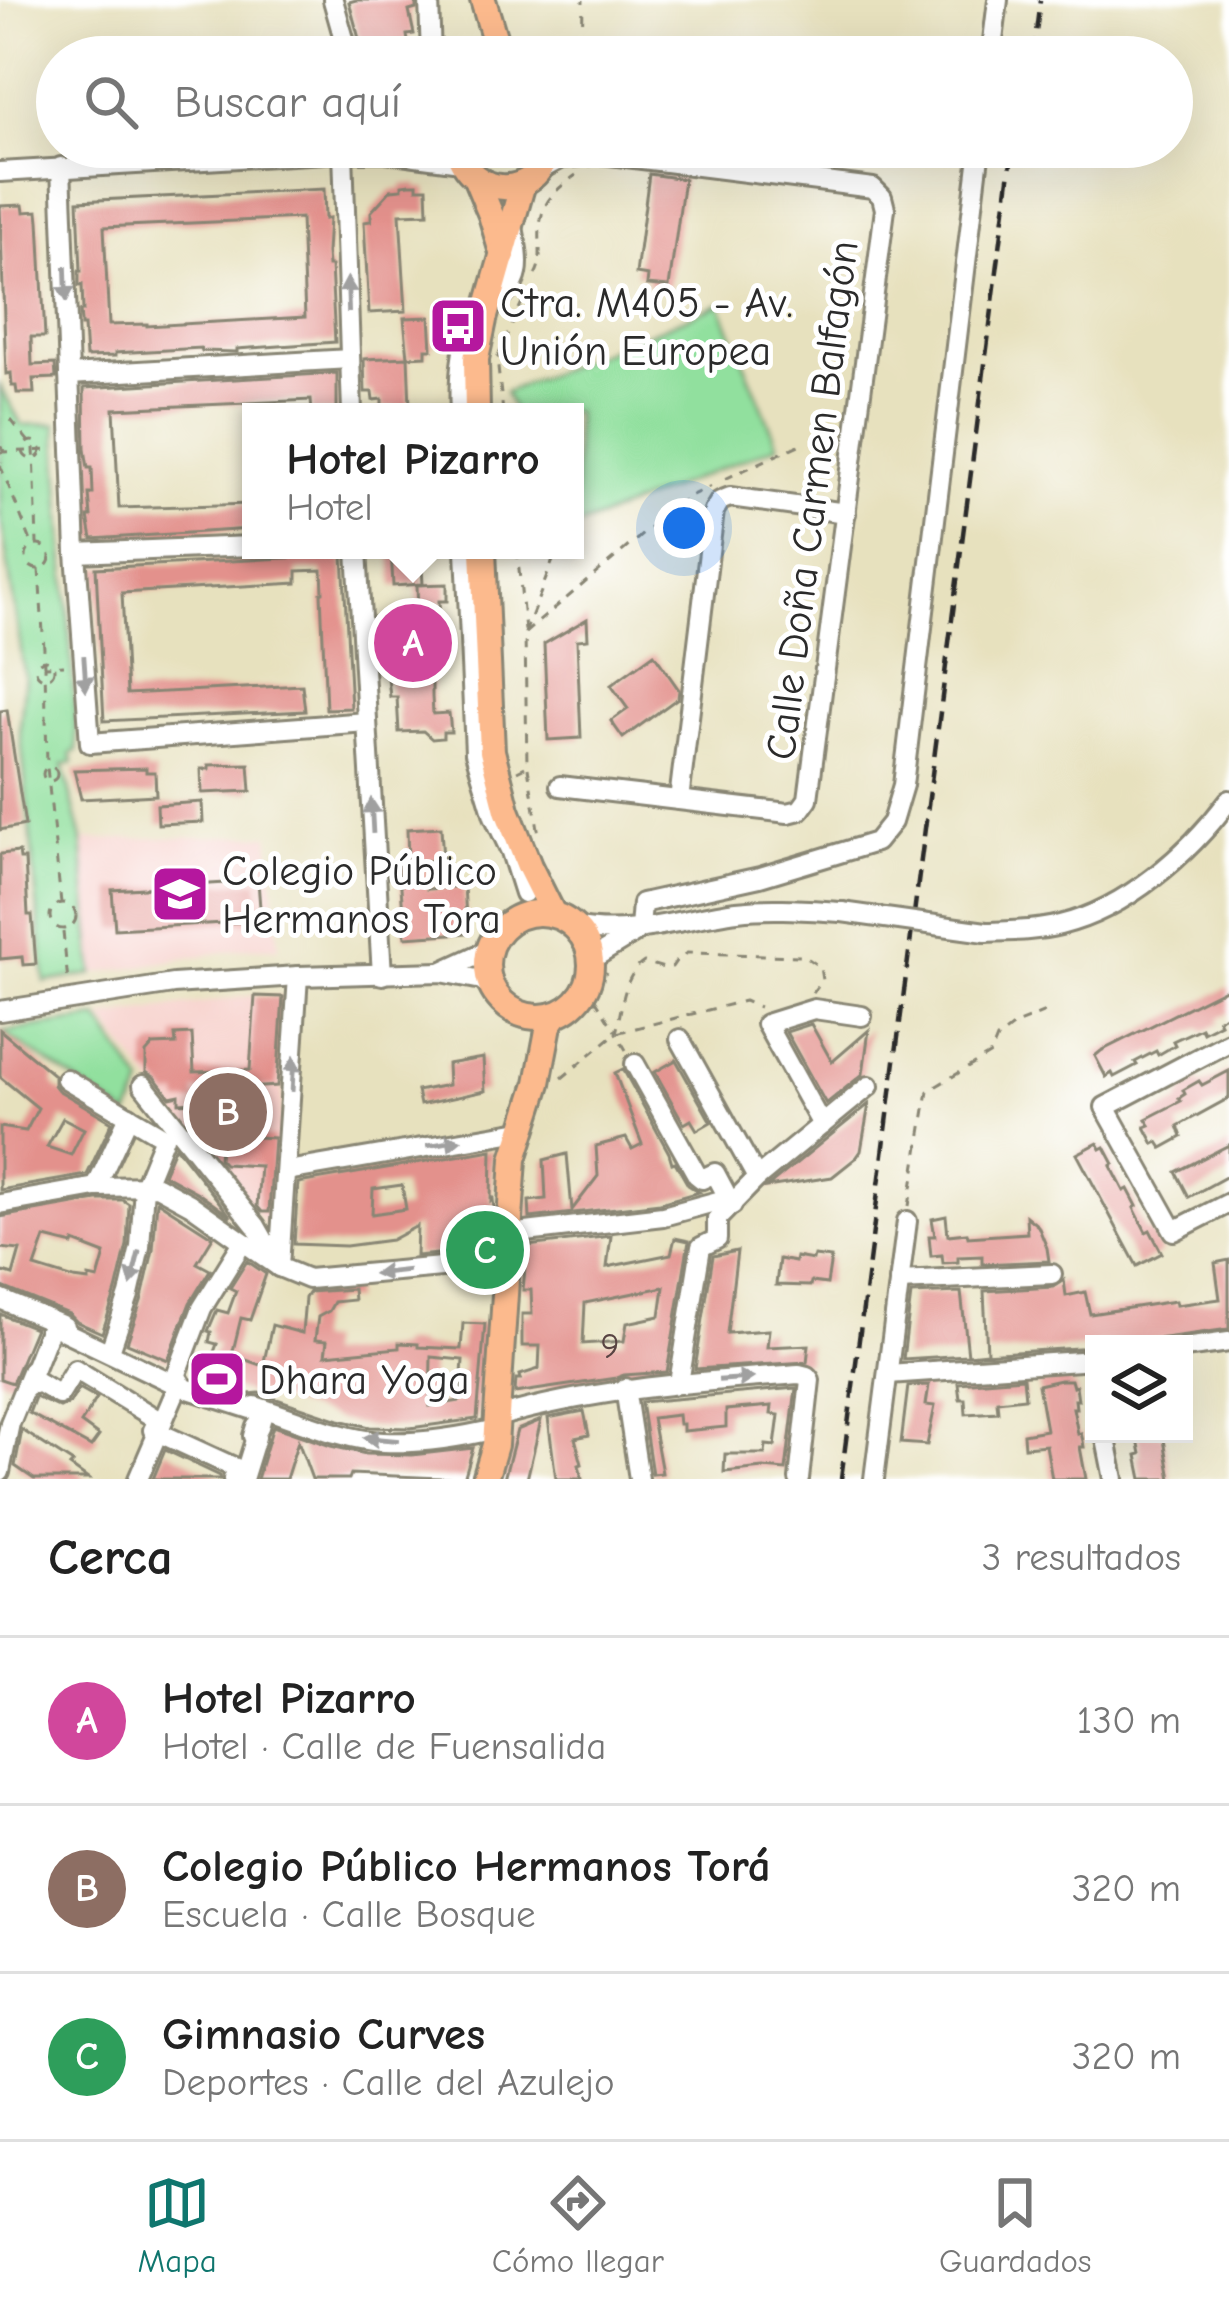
<!DOCTYPE html>
<html lang="es">
<head>
<meta charset="utf-8">
<style>
  body { margin:0; font-family:"Comic Neue",sans-serif; background:#f2f2f2; color:#222 }
  .controls { position:absolute; right:36px; bottom:36px; display:grid; overflow:hidden; border-radius:0px; box-shadow:0 12px 48px #0002 }
  .controls button { width:108px; height:108px; display:grid; place-items:center; padding:0; border:0; border-bottom:3px solid #e0e0e0; background:#fff; color:#222; font:60px sans-serif }
  .you { position:absolute; left:684px; top:528px; width:42px; height:42px; margin:-30px; border:9px solid #fff; border-radius:50%; background:#1a73e8; box-shadow:0 0 0 18px #1a73e833 }
  .badge { display:grid; place-items:center; width:78px; height:78px; border-radius:50%; background:#0f766e; color:#fff; font-size:39px; font-weight:700 }
  .pin { position:absolute; translate:-50% -50%; border:6px solid #fff; box-shadow:0 3px 12px #0006 }
  .popup { position:absolute; left:242px; top:403px; width:342px; height:156px; box-sizing:border-box; display:grid; place-content:center; border-radius:0px; background:#fff; filter:drop-shadow(0 3px 9px #0005); font-size:39px; white-space:nowrap; color:#767676 }
  .popup b { font-size:45px; color:#222 }
  .popup::after { content:''; position:absolute; left:50%; top:100%; margin-left:-24px; border:24px solid transparent; border-top-color:#fff }
  .list { margin:0; padding:0; list-style:none }
  h2 { display:flex; justify-content:space-between; align-items:center; height:156px; margin:0; padding:0 48px; font-size:51px }
  h2 small { font-size:39px; font-weight:400; color:#767676 }
  .list li { display:grid; grid-template-columns:78px 1fr auto; gap:36px; align-items:center; box-sizing:border-box; height:168px; padding:0 48px; border-top:3px solid #e0e0e0 }
  .list b { display:block; font-size:45px; white-space:nowrap }
  .list p { margin:0; font-size:39px; white-space:nowrap; color:#767676 }
  .list em { font-size:39px; font-style:normal; color:#767676 }
  .icon { flex:none; width:66px; height:66px; fill:none; stroke:currentColor; stroke-width:2; stroke-linecap:round; stroke-linejoin:round }
  .map { position:relative; flex:none; width:1229px; height:1479px; overflow:hidden }
  .search { position:absolute; background:#fff; box-shadow:0 12px 48px #0002; left:36px; right:36px; top:36px; height:132px; display:flex; align-items:center; gap:30px; box-sizing:border-box; padding:0 42px; border-radius:66px; color:#767676; font-size:45px }
  .sheet { height:660px; background:#fff }
  nav { display:flex; justify-content:space-around; align-items:center; box-sizing:border-box; height:168px; border-top:3px solid #e0e0e0; background:#fff; font-size:33px; color:#767676 }
  nav a { display:grid; justify-items:center; gap:6px }
  nav .on { color:#0f766e }
  .map>svg:first-child { display:block }
  .built { fill:#f7d0cb }
  .green { fill:#91e09e; stroke:#5e8664; stroke-width:3 }
  .building { fill:#e3918c; fill-rule:evenodd }
  .lines { fill:none; stroke-linecap:round; stroke-linejoin:round }
  .minor-casing { stroke:#898674; stroke-width:24 }
  .major-casing { stroke:#898674; stroke-width:30 }
  .path { stroke:#898674; stroke-width:3; stroke-dasharray:9 9; stroke-linecap:butt }
  .minor { stroke:#fff; stroke-width:18 }
  .major { stroke:#fcba8d; stroke-width:24 }
  .rail { stroke:#2b2b2b; stroke-width:4.5; stroke-dasharray:18 9; stroke-linecap:butt }
  .minor-bridge-casing { stroke:#898674; stroke-width:24; stroke-linecap:butt }
  .minor-bridge { stroke:#fff; stroke-width:18 }
  .oneway { fill:#a0a0a0 }
  .labels { text-anchor:middle; stroke-width:10; stroke-linejoin:round; paint-order:stroke }
  .number-label { font-size:36px; fill:#594443 }
  .poi-label { font-size:42px; fill:#2b2b2b; stroke:#fff; text-anchor:start }
  .street-label { font-size:42px; fill:#2b2b2b; stroke:#fff }
</style>
</head>
<body>
<div class="map">
<svg width="1229" height="1479" viewBox="0 0 1229 1479">
  <rect width="100%" height="100%" fill="#fff"/>
  <filter id="ink" filterUnits="userSpaceOnUse"><feTurbulence type="fractalNoise" baseFrequency=".00833" numOctaves="2"/><feDisplacementMap in="SourceGraphic" scale="24" xChannelSelector="R" yChannelSelector="G"/><feConvolveMatrix kernelMatrix="1 2 1 2 8 2 1 2 1" color-interpolation-filters="sRGB"/></filter>
  <filter id="wash" filterUnits="userSpaceOnUse"><feTurbulence type="fractalNoise" baseFrequency=".004" numOctaves="4" result="noise"/><feDisplacementMap in="SourceGraphic" scale="48" xChannelSelector="R" yChannelSelector="G"/><feGaussianBlur stdDeviation="2.7" result="paint"/><feColorMatrix in="noise" values="0 0 0 0 0 0 0 0 0 0 0 0 0 0 0 0 0 1.4 0 .05"/><feComposite in="paint" operator="in"/></filter>
  <g filter="url(#wash)">
    <rect width="100%" height="100%" fill="#e7e1be"/>
    <g class="built">
      <polygon points="269,835 279,948 248,948 93,974 82,840"/>
      <polygon points="250,996 288,997 275,1232 271,1233 147,1078 102,1017"/>
    </g>
    <g class="green">
      <polygon points="720,304 778,445 575,528 575,412 514,412 505,392"/>
      <polygon points="0,386 22,425 56,424 77,750 71,754 73,763 63,765 82,840 93,974 45,982 20,728 25,677 0,513"/>
      <polygon points="98,1018 143,1085 129,1116 2,1032"/>
    </g>
    <g id="blocks">
      <g class="building">
        <polygon points="356,0 416,0 416,9 409,11 414,34 407,35 408,41 404,42 407,57 364,57 349,2"/>
        <polygon points="649,174 684,179 669,287 647,285 648,276 636,274"/>
        <polygon points="410,184 417,184 417,188 427,188 428,213 400,214 406,311 369,313 364,222 371,221 371,212 391,190 402,189 402,185"/>
        <path d="M324 189 325 219 329 218 327 253 328 266H331L335 342 237 349V352L202 351 201 348 115 353V356L86 357 84 326H81V322L80 311H83L82 285 79 286V271H81L78 201ZM301 218 305 317 147 326V324L109 325 104 227Z"/>
        <polygon points="23,205 24,212 38,211 39,221 45,337 31,337 32,365 55,364 56,378 33,379 34,393 17,393 16,386 12,386 11,373 6,374 0,206"/>
        <polygon points="430,317 432,349 426,349 426,356 408,357 404,318"/>
        <polygon points="408,357 410,407 382,408 382,399 373,400 372,392 365,392 364,359"/>
        <polygon points="337,373 337,412 312,412 311,400 114,409 119,508 251,504 251,529 92,539 88,517 91,517 89,494 93,494 92,468 88,468 85,449 84,388"/>
        <polygon points="391,550 421,550 423,584 393,586"/>
        <polygon points="343,555 351,708 326,709 321,593 323,592 322,570 297,571 297,583 122,593 127,694 302,685 305,711 104,721 96,568"/>
        <polygon points="447,584 447,601 439,601 442,672 432,672 432,697 433,714 449,713 451,732 443,732 443,738 432,739 423,731 399,732 397,697 390,697 384,640 419,638 417,585"/>
        <polygon points="587,619 588,639 577,640 581,738 548,740 544,644"/>
        <polygon points="654,654 679,690 678,698 623,738 611,721 628,709 611,685"/>
        <polygon points="7,710 25,825 0,830 0,711"/>
        <polygon points="249,764 251,791 202,793 201,769 209,769 209,765"/>
        <polygon points="146,768 146,772 155,772 156,795 81,799 74,770"/>
        <polygon points="202,802 203,822 158,824 157,805"/>
        <polygon points="441,827 443,860 427,861 427,889 464,886 467,933 405,937 399,862 408,861 407,829"/>
        <polygon points="19,852 20,859 25,859 28,915 32,915 36,964 23,965 22,957 0,959 0,854"/>
        <polygon points="258,881 261,921 115,929 112,890"/>
        <polygon points="1229,987 1229,1013 1218,1019 1220,1023 1203,1032 1201,1028 1173,1041 1175,1045 1158,1055 1156,1051 1135,1062 1137,1065 1114,1077 1112,1073 1106,1077 1095,1056 1101,1051"/>
        <polygon points="255,996 283,997 277,1086 195,1091 196,1102 179,1103 179,1095 170,1097 154,1077 146,1072 146,1053 153,1045 176,1044 175,1035 192,1034 194,1072 250,1070"/>
        <polygon points="811,1024 832,1062 869,1030 863,1074 826,1104 786,1032"/>
        <path d="M0 1030 54 1075V1085L58 1090 112 1122 87 1175 0 1190V1127L26 1131 38 1108 0 1077ZM63 1118 84 1129 71 1155 47 1147Z"/>
        <polygon points="483,1058 485,1091 420,1105 417,1091 448,1085 447,1064"/>
        <polygon points="676,1060 711,1122 697,1130 691,1120 684,1124 655,1072"/>
        <polygon points="623,1069 669,1153 672,1163 675,1162 688,1185 699,1192 660,1203 530,1218 529,1201 546,1199 544,1160 567,1154 572,1210 598,1176 596,1146 626,1138 632,1149 642,1144 615,1073"/>
        <polygon points="1229,1071 1229,1098 1178,1126 1182,1137 1162,1148 1158,1142 1154,1144 1145,1127 1150,1125 1146,1119 1181,1101 1179,1098 1185,1094 1183,1090 1199,1081 1202,1085"/>
        <polygon points="869,1104 861,1151 856,1158 832,1177 767,1187"/>
        <polygon points="221,1135 274,1138 269,1212 262,1212 257,1206 260,1166 224,1164 219,1159"/>
        <polygon points="1098,1143 1101,1149 1105,1147 1114,1164 1111,1166 1124,1191 1128,1189 1137,1206 1134,1208 1146,1232 1150,1230 1162,1253 1137,1266 1077,1154"/>
        <polygon points="1229,1145 1229,1175 1189,1197 1176,1172"/>
        <polygon points="175,1146 231,1217 198,1193 163,1174"/>
        <path d="M492 1150 491 1201 493 1199 494 1209 490 1249 416 1256 417 1226 391 1240 346 1246 294 1244 298 1183ZM402 1185 406 1209 372 1214 373 1189Z"/>
        <path d="M97 1200H123L129 1204 127 1245 116 1291 102 1333 77 1322 69 1314 0 1286V1271L13 1275 20 1250 0 1248V1217ZM45 1238 73 1245 74 1242 105 1254 98 1279 89 1277V1281L74 1279 35 1267Z"/>
        <polygon points="157,1201 213,1237 197,1263 210,1270 190,1303 168,1360 127,1343 142,1298 153,1250"/>
        <polygon points="946,1216 948,1235 967,1233 968,1237 1027,1233 1026,1216 1038,1226 1047,1248 1049,1261 982,1264 982,1256 958,1257 958,1262 943,1263 942,1255 931,1256 929,1236 935,1236 932,1219"/>
        <path d="M611 1236 607 1267 671 1254 675 1238 689 1241 667 1372 624 1375 616 1378 515 1393 516 1379H521L520 1375 539 1369 540 1346H522V1314H532L531 1290H523L527 1246ZM664 1287 660 1316 627 1323 624 1341 583 1344 585 1303Z"/>
        <polygon points="737,1251 727,1333 769,1330 767,1347 809,1345 807,1362 695,1369 713,1256"/>
        <polygon points="814,1256 831,1258 827,1284 811,1282 810,1286 776,1285 779,1259 795,1262 796,1257 813,1260"/>
        <polygon points="1229,1260 1229,1329 1121,1344 1094,1344 1094,1347 903,1359 911,1294 961,1292 968,1355 987,1353 984,1291 1053,1287 1064,1280 1066,1296 1085,1292 1090,1314 1175,1301 1176,1305 1220,1299 1215,1263"/>
        <path d="M247 1261 266 1274 250 1320 241 1318 232 1355 263 1366 272 1325 302 1333 305 1298 309 1292 353 1289 354 1300 334 1302 329 1311 318 1317 315 1340 327 1341 325 1355 399 1348V1343L418 1344V1347L461 1349 463 1323 485 1324 477 1419 410 1428 370 1427 339 1420 259 1393 249 1394 204 1379 217 1344 209 1342 211 1332 208 1331 217 1310 228 1313 236 1291 230 1288ZM431 1357 463 1360 460 1401 430 1406Z"/>
        <polygon points="0,1314 35,1328 12,1383 0,1379"/>
        <polygon points="1023,1378 1025,1398 997,1401 998,1412 966,1414 965,1399 960,1399 958,1383"/>
        <polygon points="1060,1380 1071,1380 1073,1387 1076,1386 1078,1400 1075,1400 1076,1408 1073,1408 1078,1434 1081,1433 1083,1441 1084,1447 1080,1447 1086,1479 1052,1479 1046,1445 1024,1447 1023,1434 1046,1430 1038,1385"/>
        <polygon points="929,1385 926,1405 935,1406 927,1445 901,1443 908,1386"/>
        <polygon points="79,1388 97,1398 81,1423 99,1436 91,1447 29,1413 35,1397 60,1408 70,1403"/>
        <polygon points="796,1388 786,1470 763,1468 724,1472 725,1454 765,1454 766,1445 775,1446 779,1415 771,1414 772,1406 726,1410 726,1427 683,1431 683,1424 679,1424 678,1415 652,1418 662,1473 652,1474 641,1402"/>
        <polygon points="584,1411 589,1435 575,1438 582,1464 579,1465 582,1479 556,1479 548,1418"/>
        <polygon points="541,1420 527,1479 504,1479 517,1430"/>
        <polygon points="273,1426 331,1446 366,1454 412,1455 473,1448 464,1479 351,1474 349,1479 312,1479 298,1441 286,1479 257,1479"/>
        <polygon points="22,1430 73,1463 70,1466 88,1479 34,1479 15,1466"/>
        <polygon points="1137,1434 1163,1434 1171,1479 1142,1479 1137,1455 1141,1454"/>
        <polygon points="165,1450 220,1476 220,1479 153,1479"/>
      </g>
    </g>
  </g>
  <g filter="url(#ink)">
    <use href="#blocks" fill-opacity="0" stroke="#898674" stroke-width="3"/>
    <g class="lines">
      <g class="minor-casing">
        <g id="minor">
          <polyline points="333,0 349,57"/>
          <polyline points="429,0 431,57"/>
          <polyline points="991,57 998,0"/>
          <polyline points="343,152 352,412"/>
          <polyline points="61,167 76,553 90,743 367,722"/>
          <polyline points="540,170 562,158 602,154 873,188 882,197 885,209 808,799 800,810 788,813 560,786"/>
          <polyline points="0,172 343,152 386,152 461,162"/>
          <path d="M490 305C525 285 520 263 513 227"/>
          <polyline points="69,375 350,359"/>
          <path d="M460 412C458 379 461 350 471 319L488 311"/>
          <polyline points="357,550 382,975"/>
          <polyline points="466,550 475,753 494,816 511,852 524,893"/>
          <polyline points="76,553 251,546"/>
          <polyline points="679,800 714,511 720,501 730,497 846,513"/>
          <path d="M575 927C629 939 683 918 737 911 772 907 807 910 842 912"/>
          <polyline points="640,929 642,903 760,877 876,842 892,822 903,785 980,147"/>
          <path d="M986 932C1011 931 1035 931 1060 925 1126 909 1189 854 1229 800"/>
          <polyline points="592,959 636,932"/>
          <polyline points="441,972 489,950"/>
          <polyline points="0,1011 173,984 298,976 441,972 482,980 493,990"/>
          <polyline points="680,1039 757,1178"/>
          <polyline points="1229,1042 1105,1107 1174,1231 1229,1203"/>
          <polyline points="635,1064 697,1175 702,1179 715,1173 732,1205"/>
          <polyline points="66,1079 164,1137 144,1186 140,1247 129,1295 111,1348"/>
          <polyline points="143,1085 256,1226 277,1263"/>
          <polyline points="822,1125 766,1024 814,1009 862,1016"/>
          <polyline points="287,1171 521,1131"/>
          <polyline points="96,1187 129,1116"/>
          <polyline points="0,1204 96,1187 157,1186 190,1204 279,1267 308,1279 508,1261"/>
          <polyline points="509,1234 663,1216 718,1201 732,1205"/>
          <polyline points="279,1267 298,976"/>
          <polyline points="899,1281 1052,1274"/>
          <polyline points="0,1299 64,1326"/>
          <polyline points="1184,1348 1229,1342"/>
          <polyline points="888,1374 1094,1360"/>
          <polyline points="175,1379 202,1308 243,1242"/>
          <polyline points="679,1383 701,1247 717,1239 717,1219 757,1178 869,1086"/>
          <polyline points="625,1388 639,1479"/>
          <path d="M255 1406C294 1418 343 1440 383 1442 419 1444 462 1437 496 1429"/>
          <path d="M497 1417C596 1388 697 1382 799 1374L807 1376 810 1380 799 1479"/>
          <polyline points="1105,1434 1114,1479"/>
          <polyline points="0,1472 10,1423 32,1369"/>
          <polyline points="138,1479 180,1381"/>
          <polyline points="233,1479 238,1469 153,1430 158,1420 75,1369 59,1395 36,1381 34,1384 29,1381 51,1325 179,1386 263,1413 259,1427 256,1426 253,1436 256,1437 243,1479"/>
          <polyline points="874,1479 907,1221"/>
        </g>
      </g>
      <g class="major-casing">
        <g id="major">
          <polyline points="483,0 500,57"/>
          <path d="M457 147C469 199 539 202 548 147"/>
          <polyline points="476,179 491,215 503,256"/>
          <polyline points="477,412 476,359 484,320 523,183"/>
          <polyline points="483,550 492,751 507,810 529,866 553,914"/>
          <circle cx="539" cy="965" r="52"/>
          <polyline points="485,1479 495,1445 514,1159 538,1083 549,1025 556,1015"/>
        </g>
      </g>
      <g class="path">
        <polyline points="582,57 583,0"/>
        <path d="M535 275C541 264 540 257 540 244 538 208 547 196 576 175"/>
        <polyline points="503,412 497,359 523,300"/>
        <polyline points="11,420 34,448 37,544"/>
        <circle cx="32" cy="450" r="9"/>
        <polyline points="0,446 5,452 2,462"/>
        <polyline points="0,452 52,450"/>
        <polyline points="0,465 33,546"/>
        <polyline points="725,479 801,444"/>
        <circle cx="38" cy="557" r="12"/>
        <polyline points="517,550 525,631"/>
        <polyline points="39,569 45,665"/>
        <polyline points="525,633 686,498 711,486"/>
        <circle cx="45" cy="669" r="9"/>
        <circle cx="50" cy="774" r="7"/>
        <polyline points="528,768 539,835"/>
        <polyline points="517,771 527,766 525,633 557,550"/>
        <polyline points="61,903 47,767 45,666 64,665"/>
        <circle cx="63" cy="916" r="13"/>
        <polyline points="63,932 68,982"/>
        <polyline points="595,999 615,1031"/>
        <polyline points="576,1018 594,997 607,972"/>
        <path d="M626 1050 616 1033C622 1009 623 975 644 962L664 968 672 967 678 958 687 953 804 956 820 967 822 980 812 993"/>
        <polyline points="562,1078 616,1033 744,1001 759,1007"/>
        <polyline points="909,1206 928,1091 991,1054 997,1039 1016,1024 1045,1012"/>
      </g>
      <use href="#minor" class="minor"/>
      <use href="#major" class="major"/>
      <g class="rail">
        <polyline points="1033,57 1040,0"/>
        <polyline points="841,1479 1013,147"/>
      </g>
      <g class="minor-bridge-casing">
        <polyline id="minor-bridge" points="842,912 986,932"/>
      </g>
      <use href="#minor-bridge" class="minor-bridge"/>
    </g>
    <defs><path id="oneway-solid" d="M-6-.8H1V-3.2L6.5 0L1 3.2V.8H-6Z" transform="scale(3)"/></defs>
    <g class="oneway">
      <use href="#oneway-solid" transform="translate(66 284) rotate(88)"/>
      <use href="#oneway-solid" transform="translate(348 295) rotate(-92)"/>
      <use href="#oneway-solid" transform="translate(85 673) rotate(86)"/>
      <use href="#oneway-solid" transform="translate(372 816) rotate(-93)"/>
      <use href="#oneway-solid" transform="translate(293 1074) rotate(-87)"/>
      <use href="#oneway-solid" transform="translate(444 1143) rotate(-10)"/>
      <use href="#oneway-solid" transform="translate(135 1268) rotate(104)"/>
      <use href="#oneway-solid" transform="translate(391 1272) rotate(174)"/>
      <use href="#oneway-solid" transform="translate(736 1379) rotate(-4)"/>
      <use href="#oneway-solid" transform="translate(381 1439) rotate(-175)"/>
    </g>
  </g>
  <defs>
    <g id="bus-square" transform="scale(3)"><rect x="-9" y="-9" width="18" height="18" rx="4" fill="#b5179e" stroke="#fff"/><path d="M-5-6H5V4H4V6H2V4H-2V6H-4V4H-5ZM-3.5-4V0h7V-4ZM-3.5 1.2v1.5H-2V1.2ZM2 1.2v1.5H3.5V1.2Z" fill="#fff"/></g>
    <g id="school-square" transform="scale(3)"><rect x="-9" y="-9" width="18" height="18" rx="4" fill="#b5179e" stroke="#fff"/><path d="M0-5L7-2L0 1L-7-2ZM-4 1L0 2.5L4 1V4Q0 6-4 4Z" fill="#fff"/></g>
    <g id="stadium-square" transform="scale(3)"><rect x="-9" y="-9" width="18" height="18" rx="4" fill="#b5179e" stroke="#fff"/><path d="M0-5a6.5 5 0 1 0 0 10a6.5 5 0 1 0 0-10ZM-3.5-1.8h7v3.6h-7Z" fill="#fff"/></g>
  </defs>
  <g fill-rule="evenodd">
    <use href="#bus-square" x="458" y="326"/>
    <use href="#school-square" x="180" y="894"/>
    <use href="#stadium-square" x="217" y="1379"/>
  </g>
  <g class="labels">
    <g class="number-label">
      <text x="610" y="1358">9</text>
    </g>
    <g class="poi-label">
      <text x="500" y="317">Ctra. M405 - Av.<tspan x="500" dy="48">Unión Europea</tspan></text>
      <text x="222" y="885">Colegio Público<tspan x="222" dy="48">Hermanos Tora</tspan></text>
      <text x="259" y="1394">Dhara Yoga</text>
    </g>
    <g class="street-label">
      <text transform="translate(811 500) rotate(-83)" y="15">Calle Doña Carmen Balfagón</text>
    </g>
  </g>
</svg>
<div class="controls">
<button><svg class="icon" aria-label="layers" viewBox="0 0 24 24"><path d="M12 4l9 5-9 5-9-5zM3 14l9 5 9-5"/></svg></button>
</div>
<div class="you"></div>
<div class="pin badge" style="left:413px;top:643px;background:#d1479c">A</div>
<div class="popup"><b>Hotel Pizarro</b>Hotel</div>
<div class="pin badge" style="left:228px;top:1112px;background:#8d6e63">B</div>
<div class="pin badge" style="left:485px;top:1250px;background:#2e9e5b">C</div>
<div class="search"><svg class="icon" aria-label="search" viewBox="0 0 24 24"><circle cx="10" cy="10" r="6"/><path d="M15 15l6 6"/></svg>Buscar aquí</div>
</div>
<section class="sheet">
<h2>Cerca<small>3 resultados</small></h2>
<ul class="list">
<li><span class="badge" style="background:#d1479c">A</span><div><b>Hotel Pizarro</b><p>Hotel · Calle de Fuensalida</p></div><em>130 m</em></li>
<li><span class="badge" style="background:#8d6e63">B</span><div><b>Colegio Público Hermanos Torá</b><p>Escuela · Calle Bosque</p></div><em>320 m</em></li>
<li><span class="badge" style="background:#2e9e5b">C</span><div><b>Gimnasio Curves</b><p>Deportes · Calle del Azulejo</p></div><em>320 m</em></li>
</ul>
</section>
<nav>
<a class="on"><svg class="icon" aria-label="map" viewBox="0 0 24 24"><path d="M3 6l6-2 6 2 6-2v14l-6 2-6-2-6 2zM9 4v14M15 6v14"/></svg>Mapa</a>
<a><svg class="icon" aria-label="directions" viewBox="0 0 24 24"><path d="M12 3l9 9-9 9-9-9zM9 14v-3h6M13 9l2 2-2 2"/></svg>Cómo llegar</a>
<a><svg class="icon" aria-label="saved" viewBox="0 0 24 24"><path d="M7 4h10v16l-5-4-5 4z"/></svg>Guardados</a>
</nav>
</body>
</html>
